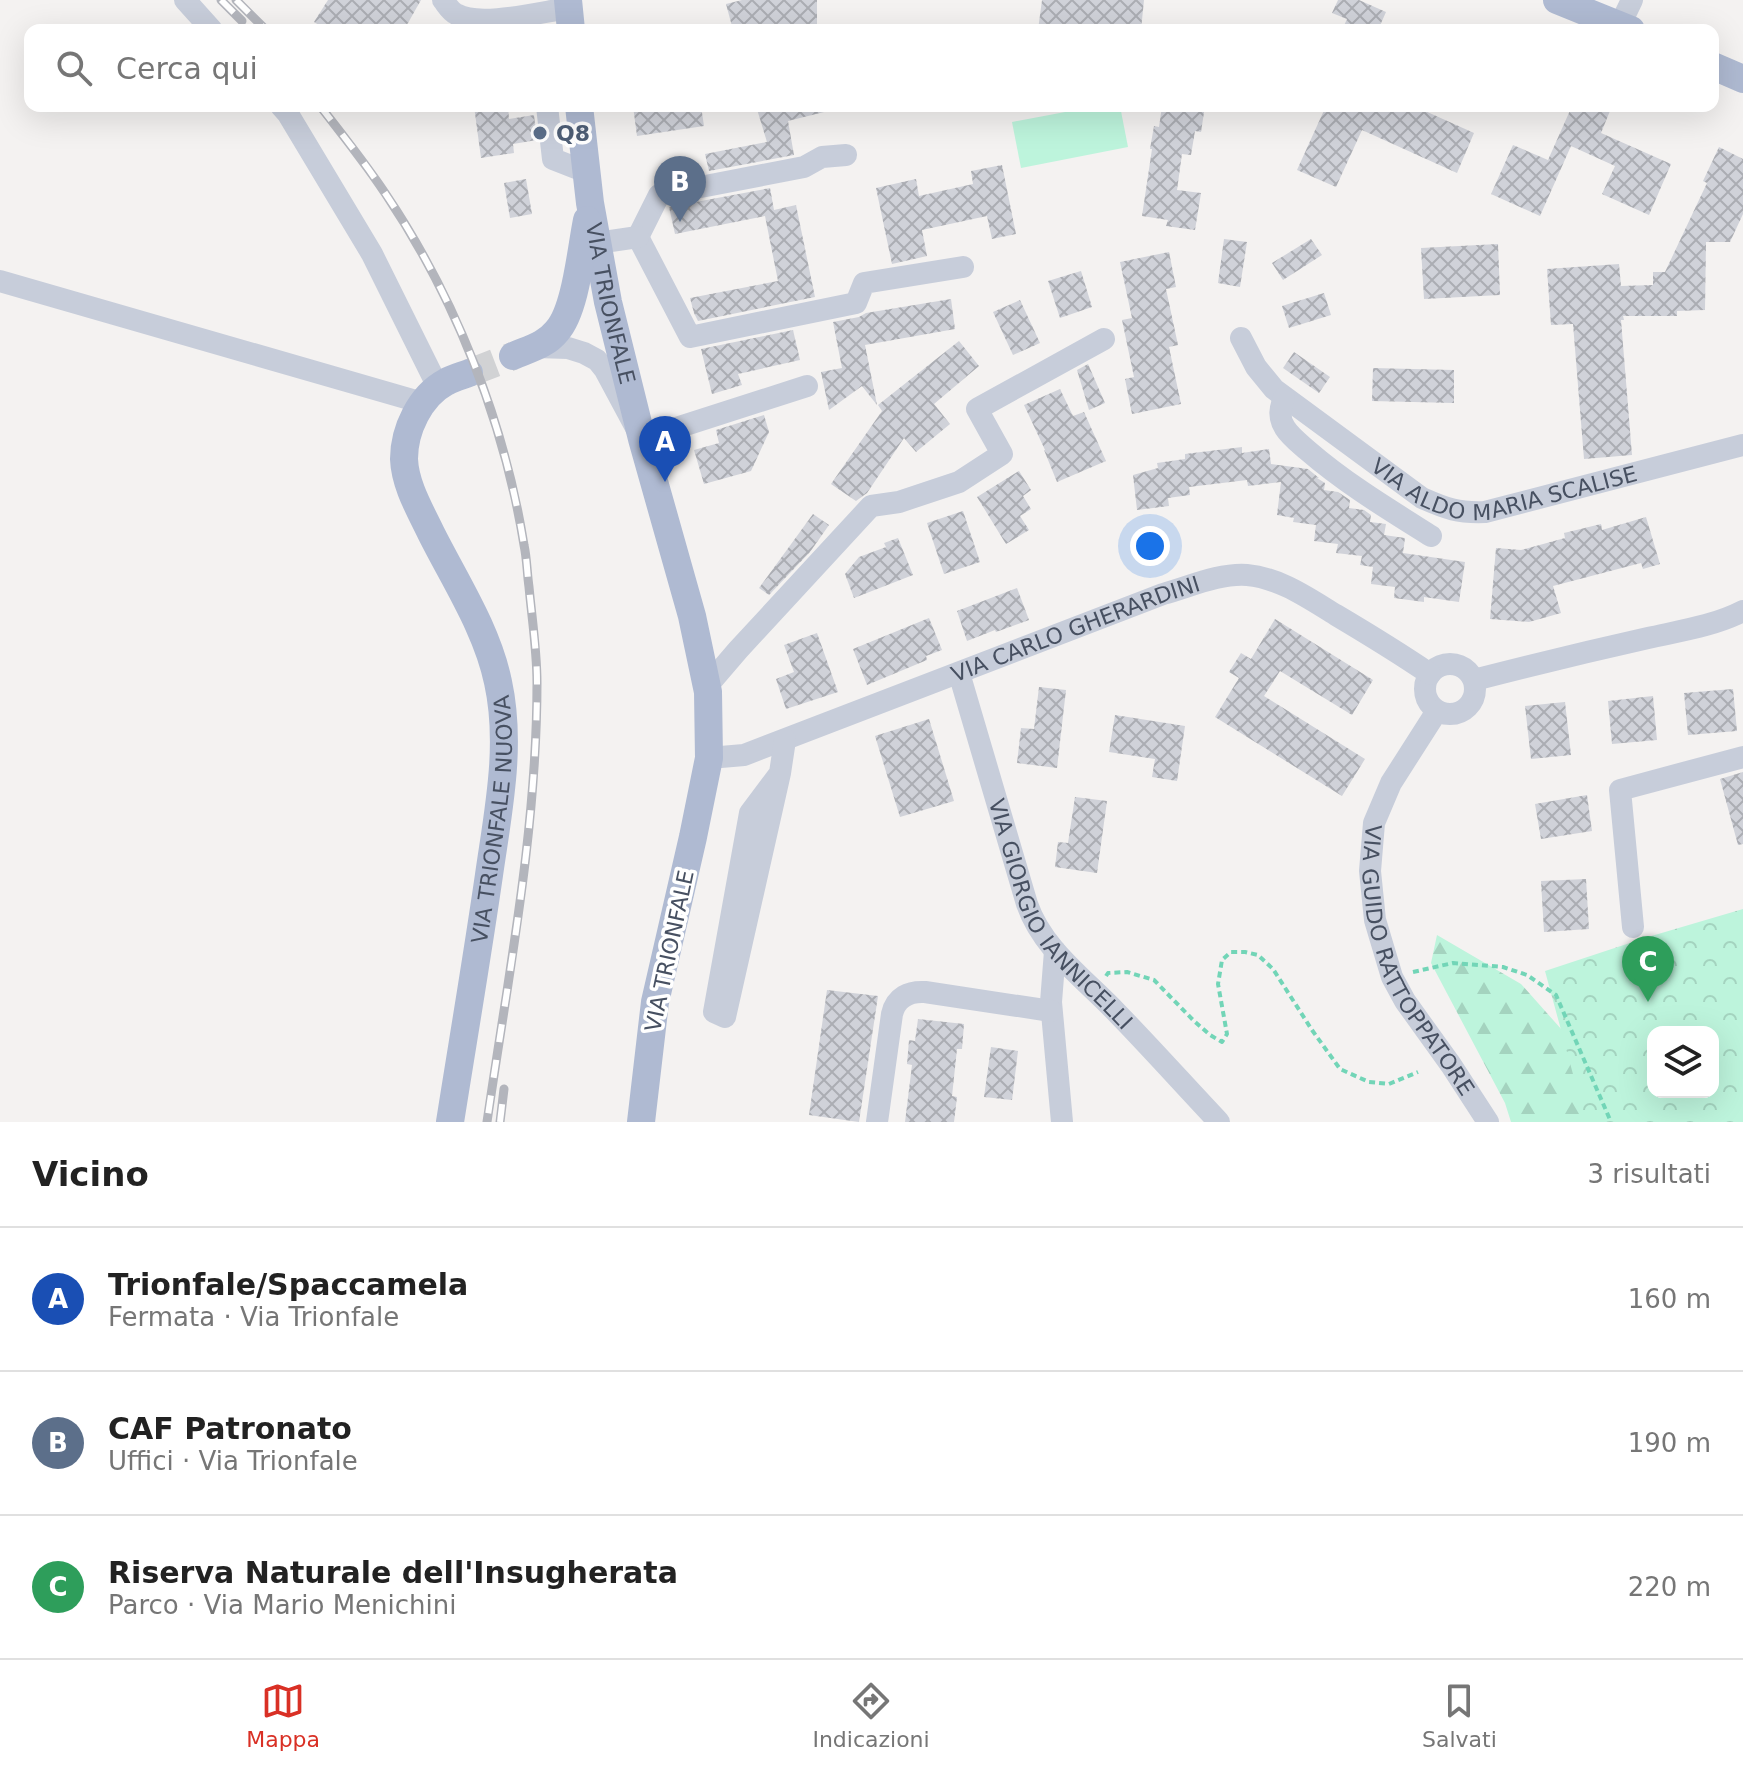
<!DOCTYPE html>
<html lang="it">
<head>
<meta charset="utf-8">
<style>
  body { margin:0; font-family:"DejaVu Sans",sans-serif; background:#f2f2f2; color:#222 }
  .controls { position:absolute; right:24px; bottom:24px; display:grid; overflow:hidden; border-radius:16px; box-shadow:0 8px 32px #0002 }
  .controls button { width:72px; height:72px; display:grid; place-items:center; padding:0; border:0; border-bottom:2px solid #e0e0e0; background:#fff; color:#222; font:40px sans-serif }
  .you { position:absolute; left:1150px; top:546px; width:28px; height:28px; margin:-20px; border:6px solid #fff; border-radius:50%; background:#1a73e8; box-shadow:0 0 0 12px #1a73e833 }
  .badge { display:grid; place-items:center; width:52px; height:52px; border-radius:50%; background:#d93025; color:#fff; font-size:26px; font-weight:700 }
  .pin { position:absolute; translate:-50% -66px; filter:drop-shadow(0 2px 4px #0008) }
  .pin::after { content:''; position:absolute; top:42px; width:28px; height:24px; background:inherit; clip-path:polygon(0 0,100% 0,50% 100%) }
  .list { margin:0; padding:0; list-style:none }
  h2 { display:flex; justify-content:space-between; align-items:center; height:104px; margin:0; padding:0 32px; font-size:34px }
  h2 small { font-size:26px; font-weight:400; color:#767676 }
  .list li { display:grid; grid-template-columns:52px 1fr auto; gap:24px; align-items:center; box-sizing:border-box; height:144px; padding:0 32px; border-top:2px solid #e0e0e0 }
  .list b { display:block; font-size:30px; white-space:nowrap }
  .list p { margin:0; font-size:26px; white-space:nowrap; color:#767676 }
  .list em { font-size:26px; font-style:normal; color:#767676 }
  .icon { flex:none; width:44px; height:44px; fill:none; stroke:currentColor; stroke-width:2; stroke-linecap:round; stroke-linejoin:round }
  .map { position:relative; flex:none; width:1743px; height:1122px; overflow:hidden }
  .search { position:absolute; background:#fff; box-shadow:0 8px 32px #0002; left:24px; right:24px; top:24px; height:88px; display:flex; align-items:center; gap:20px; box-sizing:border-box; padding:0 28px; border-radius:16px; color:#767676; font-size:30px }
  .sheet { height:536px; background:#fff }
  nav { display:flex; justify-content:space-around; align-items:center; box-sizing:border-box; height:112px; border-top:2px solid #e0e0e0; background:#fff; font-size:22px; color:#767676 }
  nav a { display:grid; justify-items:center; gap:4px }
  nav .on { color:#d93025 }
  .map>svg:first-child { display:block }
  .forest { fill:url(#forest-firs) }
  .park { fill:url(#park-crowns); fill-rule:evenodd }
  .pitch { fill:#bdf4dc }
  .building { fill:url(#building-cross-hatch) }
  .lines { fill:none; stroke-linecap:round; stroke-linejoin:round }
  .major-tunnel { stroke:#d1d2d4; stroke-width:28; stroke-dasharray:28 14; stroke-linecap:butt }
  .path { stroke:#72d5b7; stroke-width:4; stroke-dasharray:6 4; stroke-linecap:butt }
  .minor { stroke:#c7cdda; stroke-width:22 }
  .major { stroke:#afbad2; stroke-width:28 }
  .rail-casing { stroke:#b3b5bc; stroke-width:9 }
  .rail { stroke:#fff; stroke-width:6; stroke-dasharray:18; stroke-linecap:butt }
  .service-dot { fill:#5c6f8a; stroke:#fff; stroke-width:3 }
  .labels { text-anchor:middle; stroke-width:7; stroke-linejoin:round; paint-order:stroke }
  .service-label { font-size:22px; font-weight:bold; fill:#4e5e75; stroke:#fff; text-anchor:start }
  .street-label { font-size:22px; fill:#475061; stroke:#fff }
</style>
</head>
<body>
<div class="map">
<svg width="1743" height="1122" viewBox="0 0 1743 1122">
  <defs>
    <pattern id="forest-firs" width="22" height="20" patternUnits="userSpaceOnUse" patternTransform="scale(2)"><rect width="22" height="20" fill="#bdf4dc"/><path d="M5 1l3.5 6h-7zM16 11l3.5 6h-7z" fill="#a4d3bf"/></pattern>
    <pattern id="park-crowns" width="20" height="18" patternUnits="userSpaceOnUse" patternTransform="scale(2)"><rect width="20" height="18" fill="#bdf4dc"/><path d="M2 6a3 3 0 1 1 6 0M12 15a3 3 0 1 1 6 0" fill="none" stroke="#a4d3bf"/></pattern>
    <pattern id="building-cross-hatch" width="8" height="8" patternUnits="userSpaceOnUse" patternTransform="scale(2)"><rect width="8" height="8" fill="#d0d2d9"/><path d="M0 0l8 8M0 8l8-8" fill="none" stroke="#abadb3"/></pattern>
  </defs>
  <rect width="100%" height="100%" fill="#f4f2f1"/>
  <polygon class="forest" points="1437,935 1521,984 1620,1095 1638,1122 1511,1122 1505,1103 1431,963"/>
  <path class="park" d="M1743 909V1122H1586L1545 971 1648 937ZM1653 1032H1713V1092H1653Z"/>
  <polygon class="pitch" points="1097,106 1120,106 1128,147 1021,168 1012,122"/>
  <g class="building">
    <polygon points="328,0 421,0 404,30 327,30 314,22"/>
    <polygon points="742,0 817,0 817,30 733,30 726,4"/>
    <polygon points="1042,0 1144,0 1141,30 1038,30"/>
    <polygon points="1338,0 1359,0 1386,12 1378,30 1342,30 1347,19 1332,13"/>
    <polygon points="474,106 508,106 509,119 534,115 537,140 513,144 514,153 481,158"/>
    <polygon points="633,106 701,106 704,126 637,136"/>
    <polygon points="756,106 824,106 824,112 788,121 794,155 709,171 705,154 767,142"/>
    <polygon points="1162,106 1205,106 1201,132 1195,131 1191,155 1182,154 1177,190 1201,193 1195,230 1166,226 1168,220 1142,216 1152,149 1150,149 1154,126 1159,127"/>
    <polygon points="1326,106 1414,106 1474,133 1457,173 1362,130 1336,187 1297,170"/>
    <polygon points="1572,106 1612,106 1601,133 1671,164 1649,215 1602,194 1615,166 1571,146 1540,216 1491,194 1513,145 1548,160"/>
    <polygon points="1719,147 1743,159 1743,214 1730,242 1706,242 1705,310 1677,311 1677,316 1623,316 1624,320 1621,320 1632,455 1584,459 1573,324 1551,325 1547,269 1619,264 1621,286 1653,285 1653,272 1665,272 1707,183 1703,181"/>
    <polygon points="1002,165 1016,234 992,239 987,216 922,230 927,256 892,264 876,188 916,179 919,196 973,184 971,171"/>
    <polygon points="526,179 532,214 510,218 504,183"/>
    <polygon points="770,188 774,210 796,205 815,297 698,321 694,313 690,298 778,281 765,216 675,234 669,207"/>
    <polygon points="1224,239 1247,242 1240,287 1218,283"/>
    <polygon points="1311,239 1322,255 1283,280 1272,263"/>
    <polygon points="1498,244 1500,295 1424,299 1421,248"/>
    <polygon points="1169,252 1176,287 1166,289 1178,345 1169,347 1181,404 1132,414 1125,379 1134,377 1122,320 1132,318 1120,262"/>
    <polygon points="1081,271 1092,307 1060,318 1048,281"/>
    <polygon points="1324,293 1331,315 1289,328 1282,306"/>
    <polygon points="951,299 955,329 865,345 877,405 862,386 829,410 821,372 842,368 833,322 859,317 866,313"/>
    <polygon points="1020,300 1040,343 1013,355 993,312"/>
    <polygon points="793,330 800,360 738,374 742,385 712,394 701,349"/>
    <polygon points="959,341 979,366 934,404 950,424 916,452 904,438 867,493 856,501 831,484 882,411 878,405"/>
    <polygon points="1294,352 1330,377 1319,393 1283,368"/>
    <polygon points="1088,364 1105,403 1089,410 1077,370"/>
    <polygon points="1373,368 1454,370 1454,403 1372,401"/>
    <polygon points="1060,389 1073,416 1084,412 1106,461 1057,482 1044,450 1045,450 1024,405"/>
    <polygon points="764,415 769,432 751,471 704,484 694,450 719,443 716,430"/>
    <polygon points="1242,447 1242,453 1269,449 1271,464 1308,469 1319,478 1317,478 1325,483 1324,490 1338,492 1350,500 1349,508 1364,510 1371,515 1370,522 1386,524 1384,535 1405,538 1403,553 1465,562 1459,602 1424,597 1424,602 1394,598 1395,587 1371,584 1373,567 1360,565 1362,556 1336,553 1338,544 1314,541 1316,525 1293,522 1294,518 1277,515 1281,482 1248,486 1247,480 1189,487 1190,495 1168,498 1169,506 1137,510 1133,475 1158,468 1157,463 1185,459 1185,454"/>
    <polygon points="1019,471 1031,490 1023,496 1031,509 1020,516 1029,530 1006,544 977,497"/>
    <polygon points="963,511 980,562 944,574 927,523"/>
    <polygon points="813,514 829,525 810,552 769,595 759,588"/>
    <polygon points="1646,517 1660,564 1643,569 1641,563 1553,586 1561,613 1529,622 1490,619 1496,548 1521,550 1565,538 1564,533 1601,524 1602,530"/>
    <polygon points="898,538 913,575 854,598 845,574 859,557 886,547 884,543"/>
    <polygon points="1017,588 1029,620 996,632 995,630 967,641 957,611"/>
    <polygon points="929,618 942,650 926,656 927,660 867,685 853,649"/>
    <polygon points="1275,619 1373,680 1352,715 1280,671 1264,696 1365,759 1342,796 1215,717 1239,678 1229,672 1241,653 1251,659"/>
    <polygon points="817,633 838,692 786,709 776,679 794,672 784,645"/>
    <polygon points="1039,687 1066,690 1057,768 1017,763 1021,728 1034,729"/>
    <polygon points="1733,689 1737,731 1688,735 1684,693"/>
    <polygon points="1653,696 1657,740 1612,744 1608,701"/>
    <polygon points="1565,702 1571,755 1531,759 1525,706"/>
    <polygon points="1115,715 1185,726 1177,781 1152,777 1155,759 1109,752"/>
    <polygon points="929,719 954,801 900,817 875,736"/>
    <polygon points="1743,772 1743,844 1738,845 1720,779"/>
    <polygon points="1587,795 1592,831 1541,839 1535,804"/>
    <polygon points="1075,797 1107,801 1097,873 1055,867 1058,842 1068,843"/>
    <polygon points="1586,879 1589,929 1544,932 1541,881"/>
    <polygon points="827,990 878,996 859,1122 809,1115"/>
    <polygon points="918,1019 964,1024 962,1049 957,1049 952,1096 957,1097 954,1122 905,1122 912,1065 907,1064 909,1040 915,1041"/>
    <polygon points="991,1047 1018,1051 1012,1100 984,1097"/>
  </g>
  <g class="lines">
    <polyline class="major-tunnel" points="469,373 513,356"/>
    <g class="path">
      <polyline points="1413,972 1453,963 1503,967 1527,975 1556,995 1611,1122"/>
      <polyline points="1106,976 1108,973 1127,972 1154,980 1194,1021 1210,1035 1222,1042 1227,1034 1218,984 1222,960 1231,952 1245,952 1258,955 1273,969 1312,1030 1340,1069 1369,1082 1389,1084 1418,1072"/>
    </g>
    <g class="minor">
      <polyline points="185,0 212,30"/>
      <path d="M443 0C447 5 450 11 456 14 479 28 541 12 569 8"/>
      <polyline points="1620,25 1632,0"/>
      <polyline points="281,106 288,114 372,254 438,387"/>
      <polyline points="547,106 553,159 576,168 586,169"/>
      <polyline points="638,237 690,337 856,303 864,283 963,267"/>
      <polyline points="638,237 659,195 804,167 822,157 846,155"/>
      <polyline points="597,243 638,237"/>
      <polyline points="0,281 423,403"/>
      <path id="s1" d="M1241 338 1256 367 1274 389 1422 498C1447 509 1458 513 1485 512L1743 445"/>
      <polyline points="536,347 568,348 584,353 597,360 605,370 642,439 807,386"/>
      <path d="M1284 398C1280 408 1278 417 1285 428 1290 436 1299 443 1307 450 1345 483 1388 509 1431 536"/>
      <circle cx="1450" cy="689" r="25"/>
      <path id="s2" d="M959 673 1027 904C1043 950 1085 979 1117 1013 1152 1049 1185 1086 1219 1122"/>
      <path d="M1474 680C1532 665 1590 651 1648 638 1679 631 1714 626 1743 611"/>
      <polyline points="708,685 738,650 871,506 899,502 959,482 1002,454 977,409 1104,339"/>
      <path id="s3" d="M1437 711 1391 783 1374 823 1370 871 1375 920 1392 977 1405 1001 1451 1065 1488 1122"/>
      <path id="s4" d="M709 758 744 755 1163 594C1189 587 1219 573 1247 575 1280 578 1308 598 1336 615 1368 634 1399 653 1430 674"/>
      <polyline points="780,773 750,813 714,1012 725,1017 780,773 785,740"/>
      <polyline points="1633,927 1620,790 1743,757"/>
      <polyline points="1055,951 1051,1002 1062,1122"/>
      <path d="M877 1122 892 1014C896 997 909 991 925 992L1051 1011"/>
    </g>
    <g class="major">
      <polyline points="568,0 571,30"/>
      <polyline points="1557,0 1631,30"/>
      <polyline points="1713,66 1743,79"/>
      <path id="s5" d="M579 106 590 203 608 302 642 439 692 616 708 692 709 758 693 837 655 1002 641 1122"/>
      <path d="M513 356C529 349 546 345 557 331 576 310 581 249 587 220"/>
      <path id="s6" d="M450 1122C463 1040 477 958 489 875 498 812 512 746 498 682 487 629 455 581 431 533 420 510 405 485 404 459 404 430 420 396 446 382 453 378 461 376 469 373"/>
    </g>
    <g class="rail-casing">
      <g id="rail">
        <polyline points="221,0 242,21"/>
        <polyline points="236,0 266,30"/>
        <path d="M320 106C342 134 365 163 385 193 455 297 504 421 524 545 527 559 527 573 529 587 532 619 537 651 537 683 537 830 508 977 487 1122"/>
        <polyline points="500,1122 504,1089"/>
      </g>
    </g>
    <use href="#rail" class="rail"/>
  </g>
  <circle class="service-dot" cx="540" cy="133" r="8"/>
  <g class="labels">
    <g class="service-label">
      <text x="556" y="141">Q8</text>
    </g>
    <g class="street-label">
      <text dy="8" stroke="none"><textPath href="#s5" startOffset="200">VIA TRIONFALE</textPath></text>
      <text dy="8" stroke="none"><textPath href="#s1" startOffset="326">VIA ALDO MARIA SCALISE</textPath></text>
      <text dy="8" stroke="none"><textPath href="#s4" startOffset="390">VIA CARLO GHERARDINI</textPath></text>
      <text dy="8" stroke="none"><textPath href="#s6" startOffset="306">VIA TRIONFALE NUOVA</textPath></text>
      <text dy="8" stroke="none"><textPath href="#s2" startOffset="266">VIA GIORGIO IANNICELLI</textPath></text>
      <text transform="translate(669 951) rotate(-78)" y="8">VIA TRIONFALE</text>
      <text dy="8" stroke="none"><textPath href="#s3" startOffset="278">VIA GUIDO RATTOPPATORE</textPath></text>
    </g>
  </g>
</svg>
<div class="controls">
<button><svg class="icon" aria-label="layers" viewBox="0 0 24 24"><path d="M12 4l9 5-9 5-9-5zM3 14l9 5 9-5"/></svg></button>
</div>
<div class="you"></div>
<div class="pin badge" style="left:665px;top:482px;background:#1a4fb4">A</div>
<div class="pin badge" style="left:680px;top:222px;background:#5c6f8a">B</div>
<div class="pin badge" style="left:1648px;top:1002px;background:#2e9e5b">C</div>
<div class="search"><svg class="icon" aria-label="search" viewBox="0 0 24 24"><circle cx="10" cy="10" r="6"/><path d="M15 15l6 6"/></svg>Cerca qui</div>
</div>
<section class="sheet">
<h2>Vicino<small>3 risultati</small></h2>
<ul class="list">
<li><span class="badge" style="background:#1a4fb4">A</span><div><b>Trionfale/Spaccamela</b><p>Fermata · Via Trionfale</p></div><em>160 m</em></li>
<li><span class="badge" style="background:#5c6f8a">B</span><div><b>CAF Patronato</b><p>Uffici · Via Trionfale</p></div><em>190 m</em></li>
<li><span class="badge" style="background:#2e9e5b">C</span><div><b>Riserva Naturale dell'Insugherata</b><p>Parco · Via Mario Menichini</p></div><em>220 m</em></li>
</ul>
</section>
<nav>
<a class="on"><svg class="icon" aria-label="map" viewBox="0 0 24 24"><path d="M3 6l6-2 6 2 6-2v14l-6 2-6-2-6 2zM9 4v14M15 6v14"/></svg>Mappa</a>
<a><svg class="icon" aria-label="directions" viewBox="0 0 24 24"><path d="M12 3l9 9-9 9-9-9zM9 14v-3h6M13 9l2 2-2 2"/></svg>Indicazioni</a>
<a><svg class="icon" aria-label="saved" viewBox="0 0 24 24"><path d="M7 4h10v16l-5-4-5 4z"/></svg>Salvati</a>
</nav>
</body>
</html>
